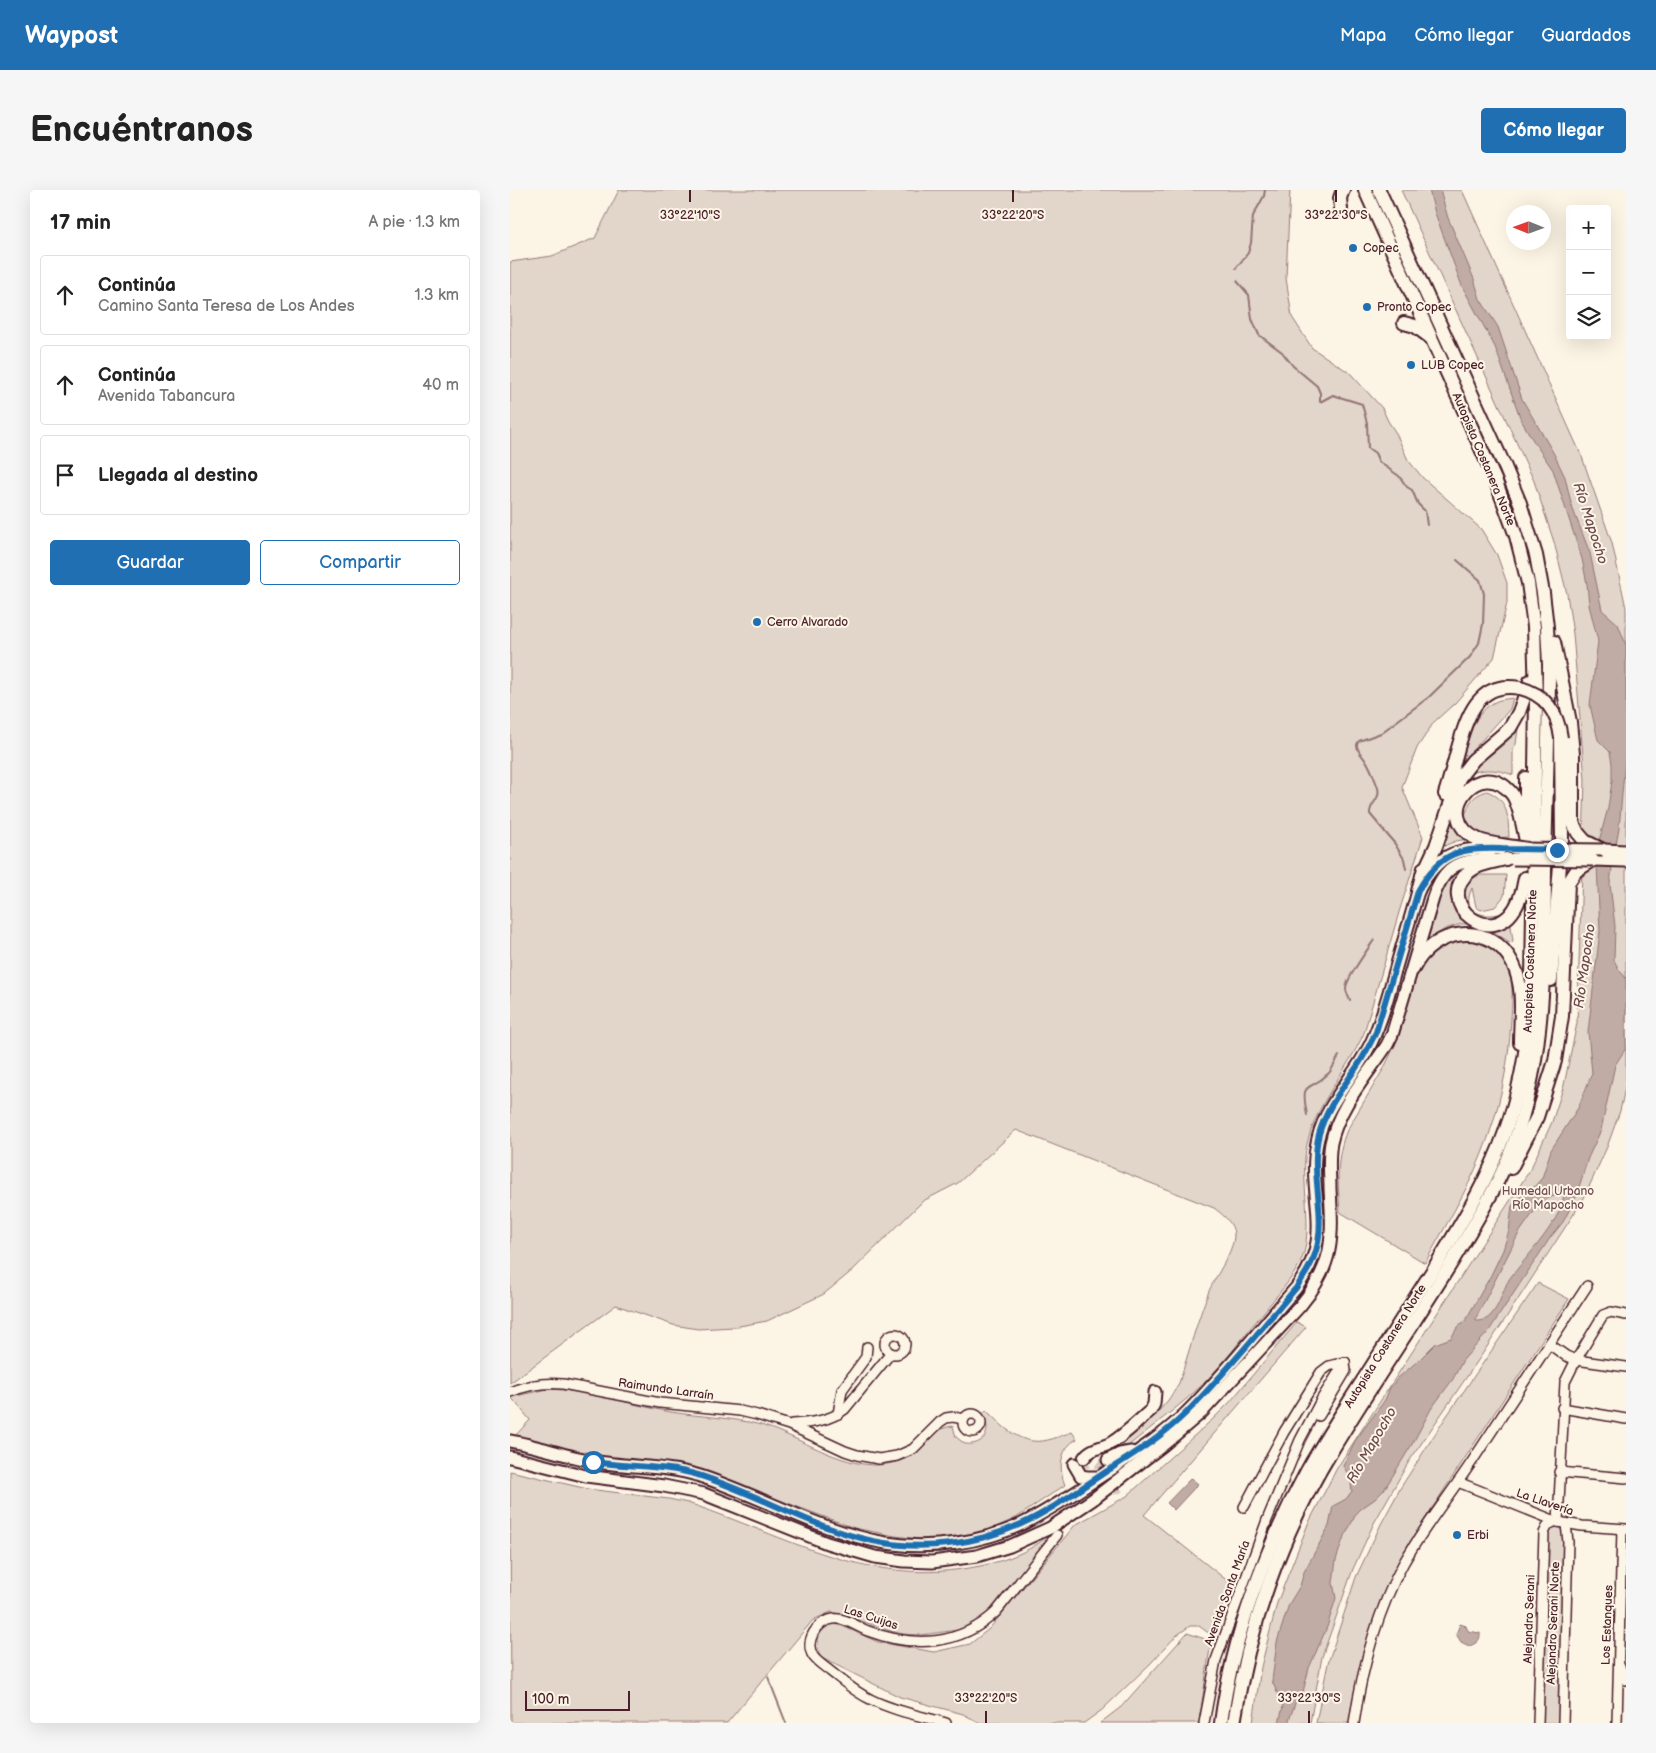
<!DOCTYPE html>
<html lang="es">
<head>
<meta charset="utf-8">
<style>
  body { margin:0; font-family:"Balsamiq Sans",sans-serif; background:#f6f6f6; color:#222 }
  .controls { position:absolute; right:15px; top:15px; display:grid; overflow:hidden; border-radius:5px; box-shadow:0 5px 20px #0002 }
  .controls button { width:45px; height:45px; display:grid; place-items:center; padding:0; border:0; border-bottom:1px solid #e0e0e0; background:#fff; color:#222; font:25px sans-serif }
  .compass { position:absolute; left:996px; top:15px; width:45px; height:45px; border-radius:50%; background:#fff; box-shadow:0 5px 20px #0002; rotate:271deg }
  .scale { position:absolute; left:15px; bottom:12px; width:105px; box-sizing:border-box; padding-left:5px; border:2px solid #4a1f2b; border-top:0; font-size:14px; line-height:18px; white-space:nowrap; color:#4a1f2b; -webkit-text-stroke:4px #fcf5e5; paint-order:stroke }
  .stop { position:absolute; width:15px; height:15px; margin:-11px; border:4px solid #1f6fb2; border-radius:50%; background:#fff }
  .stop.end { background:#1f6fb2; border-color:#fff; box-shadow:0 1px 5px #0008 }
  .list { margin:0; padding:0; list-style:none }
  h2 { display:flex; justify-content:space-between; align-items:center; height:65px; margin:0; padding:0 20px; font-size:21px }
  h2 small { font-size:16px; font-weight:400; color:#767676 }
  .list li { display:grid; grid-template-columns:32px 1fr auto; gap:15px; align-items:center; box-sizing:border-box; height:80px; margin:0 10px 10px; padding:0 10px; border:1px solid #e0e0e0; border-radius:5px }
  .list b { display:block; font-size:19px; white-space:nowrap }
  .list p { margin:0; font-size:16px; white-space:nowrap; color:#767676 }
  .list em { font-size:16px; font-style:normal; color:#767676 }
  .actions { display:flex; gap:10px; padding:15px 20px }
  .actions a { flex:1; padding:11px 0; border:1px solid #1f6fb2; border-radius:5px; text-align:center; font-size:18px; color:#1f6fb2 }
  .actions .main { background:#1f6fb2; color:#fff }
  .icon { flex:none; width:28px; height:28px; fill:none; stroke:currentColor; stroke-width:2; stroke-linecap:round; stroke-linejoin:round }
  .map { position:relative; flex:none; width:1116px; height:1533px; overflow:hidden; border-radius:5px }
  header { display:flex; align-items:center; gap:30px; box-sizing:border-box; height:70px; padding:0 25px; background:#1f6fb2; color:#fff }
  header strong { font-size:24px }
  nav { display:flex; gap:28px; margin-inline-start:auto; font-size:18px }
  .intro { display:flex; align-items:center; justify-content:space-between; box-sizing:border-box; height:120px; padding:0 30px }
  h1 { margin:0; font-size:35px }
  .button { padding:12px 22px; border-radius:5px; background:#1f6fb2; color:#fff; font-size:18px; font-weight:700 }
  main { display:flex; gap:30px; padding:0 30px }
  aside { flex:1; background:#fff; border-radius:5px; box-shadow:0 5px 20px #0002 }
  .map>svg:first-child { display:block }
  .green { fill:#e2d5ca; stroke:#967a7a }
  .water { fill:#c0aca5; stroke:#917474; fill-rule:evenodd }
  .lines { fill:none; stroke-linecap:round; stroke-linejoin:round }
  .stream { stroke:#917474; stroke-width:2 }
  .major-tunnel { stroke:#d8cac0; stroke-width:11; stroke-dasharray:11 5.5; stroke-linecap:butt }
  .minor-casing { stroke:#4a1f2b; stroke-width:12 }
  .major-casing { stroke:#4a1f2b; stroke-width:15 }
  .highway-casing { stroke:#4a1f2b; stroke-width:16 }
  .minor { stroke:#fcf5e5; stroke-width:9 }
  .major { stroke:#fcf5e5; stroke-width:11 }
  .highway { stroke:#fcf5e5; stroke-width:12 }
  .major-bridge-casing { stroke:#4a1f2b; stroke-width:15; stroke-linecap:butt }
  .highway-bridge-casing { stroke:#4a1f2b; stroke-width:16; stroke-linecap:butt }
  .major-bridge { stroke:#fcf5e5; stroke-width:11 }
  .highway-bridge { stroke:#fcf5e5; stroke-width:12 }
  .route { stroke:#1f6fb2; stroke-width:6 }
  .ticks { fill:none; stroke:#4a1f2b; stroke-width:2 }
  .poi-dot { fill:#1f6fb2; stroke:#fcf5e5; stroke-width:2 }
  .labels { text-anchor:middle; stroke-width:4; stroke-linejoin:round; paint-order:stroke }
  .poi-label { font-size:12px; fill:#4a1f2b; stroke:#fcf5e5; text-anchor:start }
  .street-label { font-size:12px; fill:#4a1f2b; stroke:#fcf5e5 }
  .park-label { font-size:12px; fill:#704c53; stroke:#fcf5e5 }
  .water-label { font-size:14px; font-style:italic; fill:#6d4950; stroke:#fcf5e5 }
  .ticks-label { font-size:12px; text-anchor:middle; fill:#4a1f2b; stroke:#fcf5e5; stroke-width:4; stroke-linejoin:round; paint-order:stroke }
</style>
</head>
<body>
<header>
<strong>Waypost</strong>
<nav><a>Mapa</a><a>Cómo llegar</a><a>Guardados</a></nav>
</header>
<div class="intro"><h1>Encuéntranos</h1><a class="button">Cómo llegar</a></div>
<main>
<aside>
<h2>17 min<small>A pie · 1.3 km</small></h2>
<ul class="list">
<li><svg class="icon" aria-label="ahead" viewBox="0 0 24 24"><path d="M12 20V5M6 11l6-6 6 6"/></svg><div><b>Continúa</b><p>Camino Santa Teresa de Los Andes</p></div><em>1.3 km</em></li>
<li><svg class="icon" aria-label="ahead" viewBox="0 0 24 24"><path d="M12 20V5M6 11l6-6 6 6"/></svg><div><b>Continúa</b><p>Avenida Tabancura</p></div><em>40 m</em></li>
<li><svg class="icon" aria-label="arrive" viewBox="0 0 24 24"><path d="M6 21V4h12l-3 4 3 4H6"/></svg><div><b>Llegada al destino</b></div></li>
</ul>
<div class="actions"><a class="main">Guardar</a><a>Compartir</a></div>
</aside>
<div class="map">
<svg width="1116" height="1533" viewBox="0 0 1116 1533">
  <rect width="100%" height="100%" fill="#fcf5e5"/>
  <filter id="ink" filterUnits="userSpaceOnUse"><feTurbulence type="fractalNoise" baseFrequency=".02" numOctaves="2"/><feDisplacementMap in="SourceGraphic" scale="10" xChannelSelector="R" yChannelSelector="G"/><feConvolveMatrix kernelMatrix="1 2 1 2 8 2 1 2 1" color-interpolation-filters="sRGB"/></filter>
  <g filter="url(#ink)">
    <g class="green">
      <path d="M109 0H780L776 88 782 127 802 158 840 183 872 218 878 231 886 243 898 270 913 288 971 339 987 365 997 393V413L984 468 945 513 924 532 907 558 892 597 913 647 890 719 854 843C837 881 807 912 797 954 789 989 805 1041 791 1071 782 1090 766 1106 753 1123 734 1145 717 1170 697 1190 673 1214 645 1234 618 1256L611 1255C632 1236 656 1219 669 1193 679 1162 687 1131 699 1101 706 1085 724 1061 724 1045 724 1033 712 1024 704 1018L506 940 448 993 413 1011 343 1080 314 1104 257 1131 224 1137 188 1139 163 1135 106 1115 0 1193V72L42 66 85 48Z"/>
      <polygon points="891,0 952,0 1072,267 1102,353 1116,418 1116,894 1110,921 1097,957 1073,1010 971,1166 898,1273 864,1333 843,1379 812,1467 800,1533 743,1533 751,1477 767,1413 798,1334 827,1278 1020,980 1042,932 1054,895 1067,833 1075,590 1063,444 1057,404 1044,352 1024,291"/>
      <path d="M1003 508 1000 519 952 572C958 550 963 521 987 511 992 509 998 509 1003 508Z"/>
      <path d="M1008 539 1006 554 1003 559V585C987 579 974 578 959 584 974 567 994 558 1008 539Z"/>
      <path d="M977 601C999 610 998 627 999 647 977 649 965 647 954 628 960 612 960 607 977 601Z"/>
      <polygon points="942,630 959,649 946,651 934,656"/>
      <path d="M962 676 948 719 953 729 961 734H951L935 739 914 753C918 738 928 699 938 689 944 681 952 678 962 676Z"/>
      <path d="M970 685H996L994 706 985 717 971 720 966 717 962 698C949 725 977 729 996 722L993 725 976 729C971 727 962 724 958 720 947 707 956 690 970 685Z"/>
      <polygon points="1001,736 1003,751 1001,753 982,741"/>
      <path d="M960 747C973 753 985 757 994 770 1005 786 1002 811 1001 829 999 877 989 922 971 966 956 1003 934 1038 915 1073L830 1022C828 992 825 969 837 940L874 878 885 855 908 780 926 756Z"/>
      <path d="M1028 1093 1059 1109 898 1355C868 1411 851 1471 839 1533H806L818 1473 831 1433 846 1387 871 1334 891 1297 934 1230Z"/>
      <path d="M787 1132 796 1137 634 1325 719 1392 705 1444 697 1442 689 1436H680L667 1445 640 1474 592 1520 574 1533H470L453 1524 390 1507 310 1467C305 1452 307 1444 320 1433L330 1435 368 1452 424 1462 460 1454 479 1439 565 1335 617 1306 704 1228 720 1212Z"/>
      <path d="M38 1199C80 1200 120 1215 161 1222 191 1227 221 1227 251 1235 288 1246 329 1276 368 1275 383 1274 396 1270 407 1261 419 1252 426 1237 443 1236L446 1247 455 1254C475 1256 483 1240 472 1224L476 1220C489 1233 504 1249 523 1251 535 1253 550 1246 562 1242L567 1249C550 1258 548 1278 555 1295L506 1328 484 1338 462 1344 418 1350 385 1346 344 1338 216 1290 138 1272 84 1265 4 1247 20 1230 1 1207Z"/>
      <path d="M0 1281 78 1299 159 1309 178 1313C280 1347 358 1399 470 1376 489 1372 511 1365 527 1354 532 1351 536 1346 543 1344L476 1425 464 1435 448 1440 411 1445 392 1444 377 1440 331 1424 321 1422 303 1430 217 1533H1Z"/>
      <polygon points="1047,1335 1053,1342 1056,1365 1052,1533 1031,1533 1037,1339"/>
      <polygon points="677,1443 701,1451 689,1533 590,1533 611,1517"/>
    </g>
    <g class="water">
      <path d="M919 0H930L938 28 964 89 970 109 988 137 1012 209 1044 264 1055 287 1062 317 1080 363 1092 420 1108 434 1116 455V559L1109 639 1103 669 1100 694 1105 736 1104 770 1109 780 1116 788V858L1105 875 1091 940 1078 968 1066 1007 1053 1032 1040 1048 986 1130 979 1141 953 1170 943 1189 921 1219 904 1251 874 1300 865 1309 852 1318 846 1324 832 1352 826 1370 823 1393 826 1408 817 1437 799 1478 792 1506 787 1508 778 1533H769L773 1516 762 1491 767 1452 779 1414 790 1396 794 1382 819 1336 823 1316 836 1309 842 1301 840 1287 833 1276 845 1251 875 1210 880 1198 888 1188 910 1169 925 1154 941 1148 947 1138 955 1131 980 1087 993 1060 999 1041 1002 1016 1006 1010 1024 997 1032 988 1041 960 1068 918 1075 901 1082 883 1078 842 1090 741 1087 675 1089 651 1098 618 1102 591V574L1100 562 1088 550 1080 515 1088 451 1079 415 1077 394 1072 369 1043 280 1024 252 1011 230 985 157 952 96 925 23ZM1053 1003C1058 1023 1013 1071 1000 1088 992 1100 991 1115 980 1126 976 1130 972 1131 966 1131V1128L1009 1043 1028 1016 1036 1009Z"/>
      <polygon points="681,1288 688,1294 664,1320 657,1313"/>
      <path d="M950 1434 956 1436 958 1441 970 1443C971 1450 966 1454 959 1456L951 1452 946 1444Z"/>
    </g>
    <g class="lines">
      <g class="stream">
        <polyline points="726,78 738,63 741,53 743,26 754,6 755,0"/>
        <polyline points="727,91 739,105 742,129 749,145 772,162 783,176 807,196 810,203 810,212 823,205 852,214 857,233 858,258 865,263 869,272 889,286 897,297 902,300 908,314 915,321 917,335"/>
        <path d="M896 679 894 669 885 654 860 624C859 612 873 610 867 595 864 587 861 579 857 572 854 568 849 563 848 559 846 555 847 554 849 551L871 543 919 507 960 467 969 453 973 434 974 404 970 390 947 370"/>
        <path d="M840 811C839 807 836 803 836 799 835 790 858 759 864 750"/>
        <path d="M797 925C790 888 798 904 819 883 823 878 826 871 829 866"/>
        <polyline points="258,1487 276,1533"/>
      </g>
      <g class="major-tunnel">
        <path d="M574 1268C570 1287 592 1307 610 1297"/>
        <path d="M588 1296C585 1285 589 1276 598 1270"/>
      </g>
      <g class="minor-casing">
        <g id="minor">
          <circle cx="385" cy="1154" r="10"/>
          <polyline points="1039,1154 1056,1166 1066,1170 1116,1177"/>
          <path d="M0 1202C17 1195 34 1192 53 1194L150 1213 230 1221 247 1225 279 1235 335 1261 347 1265 369 1269 387 1266 403 1259 430 1232 436 1228 443 1227 454 1229"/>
          <polyline points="1052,1218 1116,1229"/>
          <circle cx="462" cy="1233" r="9"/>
          <polyline points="328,1224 332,1200 356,1167 357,1157"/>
          <polyline points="809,1226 836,1181 835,1172"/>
          <path d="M282 1234C301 1233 320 1231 335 1219L381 1163"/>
          <polyline points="1049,1282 1116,1288"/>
          <polyline points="948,1292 1048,1332 1072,1336 1116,1339"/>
          <polyline points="734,1317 774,1242 811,1182 819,1176 835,1172"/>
          <polyline points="1048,1332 1055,1192 1066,1170 1093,1125 1101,1122 1116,1125"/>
          <polyline points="1109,1475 1116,1490"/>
          <path d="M436 1533C411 1526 384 1521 360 1509 345 1502 333 1491 320 1481 314 1476 307 1472 303 1466 294 1451 307 1431 323 1429 335 1427 347 1437 358 1441 403 1458 450 1456 486 1422L547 1345"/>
          <polyline points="694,1533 706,1470 757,1330 790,1250 811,1210 835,1172"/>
          <path d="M844 1533C852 1479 867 1422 893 1374 913 1338 940 1305 963 1270 1001 1212 1039 1154 1077 1096"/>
          <polyline points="1028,1533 1034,1343 1038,1335 1046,1331"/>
          <polyline points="1053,1533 1058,1352 1056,1334"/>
          <polyline points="1107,1533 1112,1339"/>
        </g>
      </g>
      <g class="major-casing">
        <g id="major">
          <polyline points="1093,660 1116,661"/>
          <polyline points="1083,670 1116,671"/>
          <path d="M0 1251C28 1256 55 1266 83 1271 118 1278 156 1275 190 1286 252 1306 311 1342 376 1353 421 1360 471 1353 512 1334 542 1319 569 1300 597 1282 624 1264 653 1246 676 1223 715 1184 750 1139 786 1098 829 1041 794 1007 808 948 817 912 845 886 861 853 871 832 877 810 883 788 891 759 900 730 908 701 929 661 948 658 990 659"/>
          <path d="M0 1267 76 1286 154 1296 194 1304 317 1353 365 1367 394 1371 422 1372 467 1366 500 1356 540 1338 582 1310 653 1255 692 1222 790 1116C824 1075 823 1049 820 999 820 984 818 968 821 953 829 916 856 887 877 855L882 845 923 708C934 675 948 670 982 669"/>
          <path d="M574 1268C580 1258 592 1258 601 1253 616 1244 628 1231 641 1220L644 1214 645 1202"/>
          <polyline points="598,1270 610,1264 621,1262"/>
          <polyline points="564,1274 571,1286 577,1287 588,1287"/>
        </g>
      </g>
      <g class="highway-casing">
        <g id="highway">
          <polyline points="831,19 830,8 833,0"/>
          <polyline points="894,133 905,136 921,148"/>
          <polyline points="1044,452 1060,532 1063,564 1063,633 1068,643 1075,651 1093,660"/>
          <path d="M935 604C940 588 944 573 948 558 957 527 968 490 1010 498"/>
          <polyline points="1016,633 1016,588"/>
          <path d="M1004 657C992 655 978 654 967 649 920 626 970 563 1002 604 1010 615 1013 638 1016 651"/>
          <path d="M996 669C984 672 970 673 960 681 921 712 986 766 1009 710 1012 703 1014 695 1015 688"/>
          <polyline points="912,686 926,656 949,588 963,570 1000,538 1009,522 1020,491"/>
          <polyline points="908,701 914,678"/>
          <path d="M903 779C922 738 981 729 1003 774 1015 798 1010 827 1010 853"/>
          <polyline points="1041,790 1052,649 1051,548"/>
          <polyline points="1001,978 1027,927 1045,871 1052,826 1058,693 1066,681 1083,670"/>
          <path d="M711 1533C722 1448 756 1356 797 1281 812 1254 829 1228 846 1201 872 1161 897 1120 923 1080 950 1035 978 991 995 942 1013 893 1020 841 1022 789L1026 509 1024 437 1018 393 1006 346 986 292 855 0"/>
          <path d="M724 1533C738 1439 771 1344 821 1262 860 1197 903 1135 943 1070 962 1038 982 1006 997 971 1036 877 1034 780 1035 680 1036 612 1039 544 1039 475L1037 437 1033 403 1026 365 1010 313 995 277 869 0"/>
        </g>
      </g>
      <use href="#minor" class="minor"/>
      <use href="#major" class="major"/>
      <use href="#highway" class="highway"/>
      <g class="major-bridge-casing">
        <g id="major-bridge">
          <polyline points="1010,659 1093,660"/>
          <polyline points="1003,669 1083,670"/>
        </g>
      </g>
      <g class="highway-bridge-casing">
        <g id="highway-bridge">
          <path d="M1010 498C1035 504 1048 523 1051 548"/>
          <polyline points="1004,657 1018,659"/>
        </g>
      </g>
      <use href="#major-bridge" class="major-bridge"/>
      <use href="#highway-bridge" class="highway-bridge"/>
    </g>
  </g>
  <g class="lines" filter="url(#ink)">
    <path class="route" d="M83 1272C118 1277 154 1275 188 1285 247 1303 302 1338 363 1351 412 1361 465 1355 511 1334 540 1321 567 1301 594 1283 622 1265 652 1247 676 1223 715 1184 750 1140 786 1098 794 1086 802 1075 806 1061 817 1023 799 983 809 944 816 919 832 899 846 878 854 867 860 854 866 842L908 701C930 661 950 658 992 659 1010 659 1028 659 1047 660"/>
  </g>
  <path class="ticks" d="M180 12V0M503 12V0M826 12V0M476 1533V1521M799 1533V1521"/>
  <g class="poi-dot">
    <circle cx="843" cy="58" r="5"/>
    <circle cx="857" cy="117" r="5"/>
    <circle cx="901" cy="175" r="5"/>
    <circle cx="247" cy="432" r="5"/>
    <circle cx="947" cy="1345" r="5"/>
  </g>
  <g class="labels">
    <g class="poi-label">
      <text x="853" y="62">Copec</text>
      <text x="867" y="121">Pronto Copec</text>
      <text x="911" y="179">LUB Copec</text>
      <text x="257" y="436">Cerro Alvarado</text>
      <text x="957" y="1349">Erbi</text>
    </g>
    <g class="street-label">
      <text transform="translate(974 269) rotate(67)" y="4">Autopista Costanera Norte</text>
      <text transform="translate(1020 771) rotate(-88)" y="4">Autopista Costanera Norte</text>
      <text transform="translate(875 1156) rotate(-58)" y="4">Autopista Costanera Norte</text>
      <text transform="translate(156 1199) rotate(8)" y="4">Raimundo Larraín</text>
      <text transform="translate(1035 1312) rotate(19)" y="4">La Llavería</text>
      <text transform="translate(717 1403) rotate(-70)" y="4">Avenida Santa María</text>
      <text transform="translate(361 1427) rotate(18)" y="4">Las Cuijas</text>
      <text transform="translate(1019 1429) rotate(-88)" y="4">Alejandro Serani</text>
      <text transform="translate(1043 1433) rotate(-88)" y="4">Alejandro Serani Norte</text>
      <text transform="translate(1097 1435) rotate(-88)" y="4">Los Estanques</text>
    </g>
    <g class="park-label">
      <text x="1038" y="1005">Humedal Urbano<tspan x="1038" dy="14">Río Mapocho</tspan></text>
    </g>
    <g class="water-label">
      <text transform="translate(1081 333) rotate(72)" y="5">Río Mapocho</text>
      <text transform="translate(1074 776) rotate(-82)" y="5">Río Mapocho</text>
      <text transform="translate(861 1255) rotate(-60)" y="5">Río Mapocho</text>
    </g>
  </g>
  <g class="ticks-label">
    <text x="180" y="29">33°22'10"S</text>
    <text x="503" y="29">33°22'20"S</text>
    <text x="826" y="29">33°22'30"S</text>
    <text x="476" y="1512">33°22'20"S</text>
    <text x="799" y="1512">33°22'30"S</text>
  </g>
</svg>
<div class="controls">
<button>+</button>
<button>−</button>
<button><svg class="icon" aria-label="layers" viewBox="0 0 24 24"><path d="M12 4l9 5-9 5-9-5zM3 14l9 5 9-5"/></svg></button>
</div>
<svg class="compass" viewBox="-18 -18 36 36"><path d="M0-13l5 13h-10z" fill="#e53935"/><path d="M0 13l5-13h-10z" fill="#767676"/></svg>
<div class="scale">100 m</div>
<div class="stop" style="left:83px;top:1272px"></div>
<div class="stop end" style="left:1047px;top:660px"></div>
</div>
</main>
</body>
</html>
